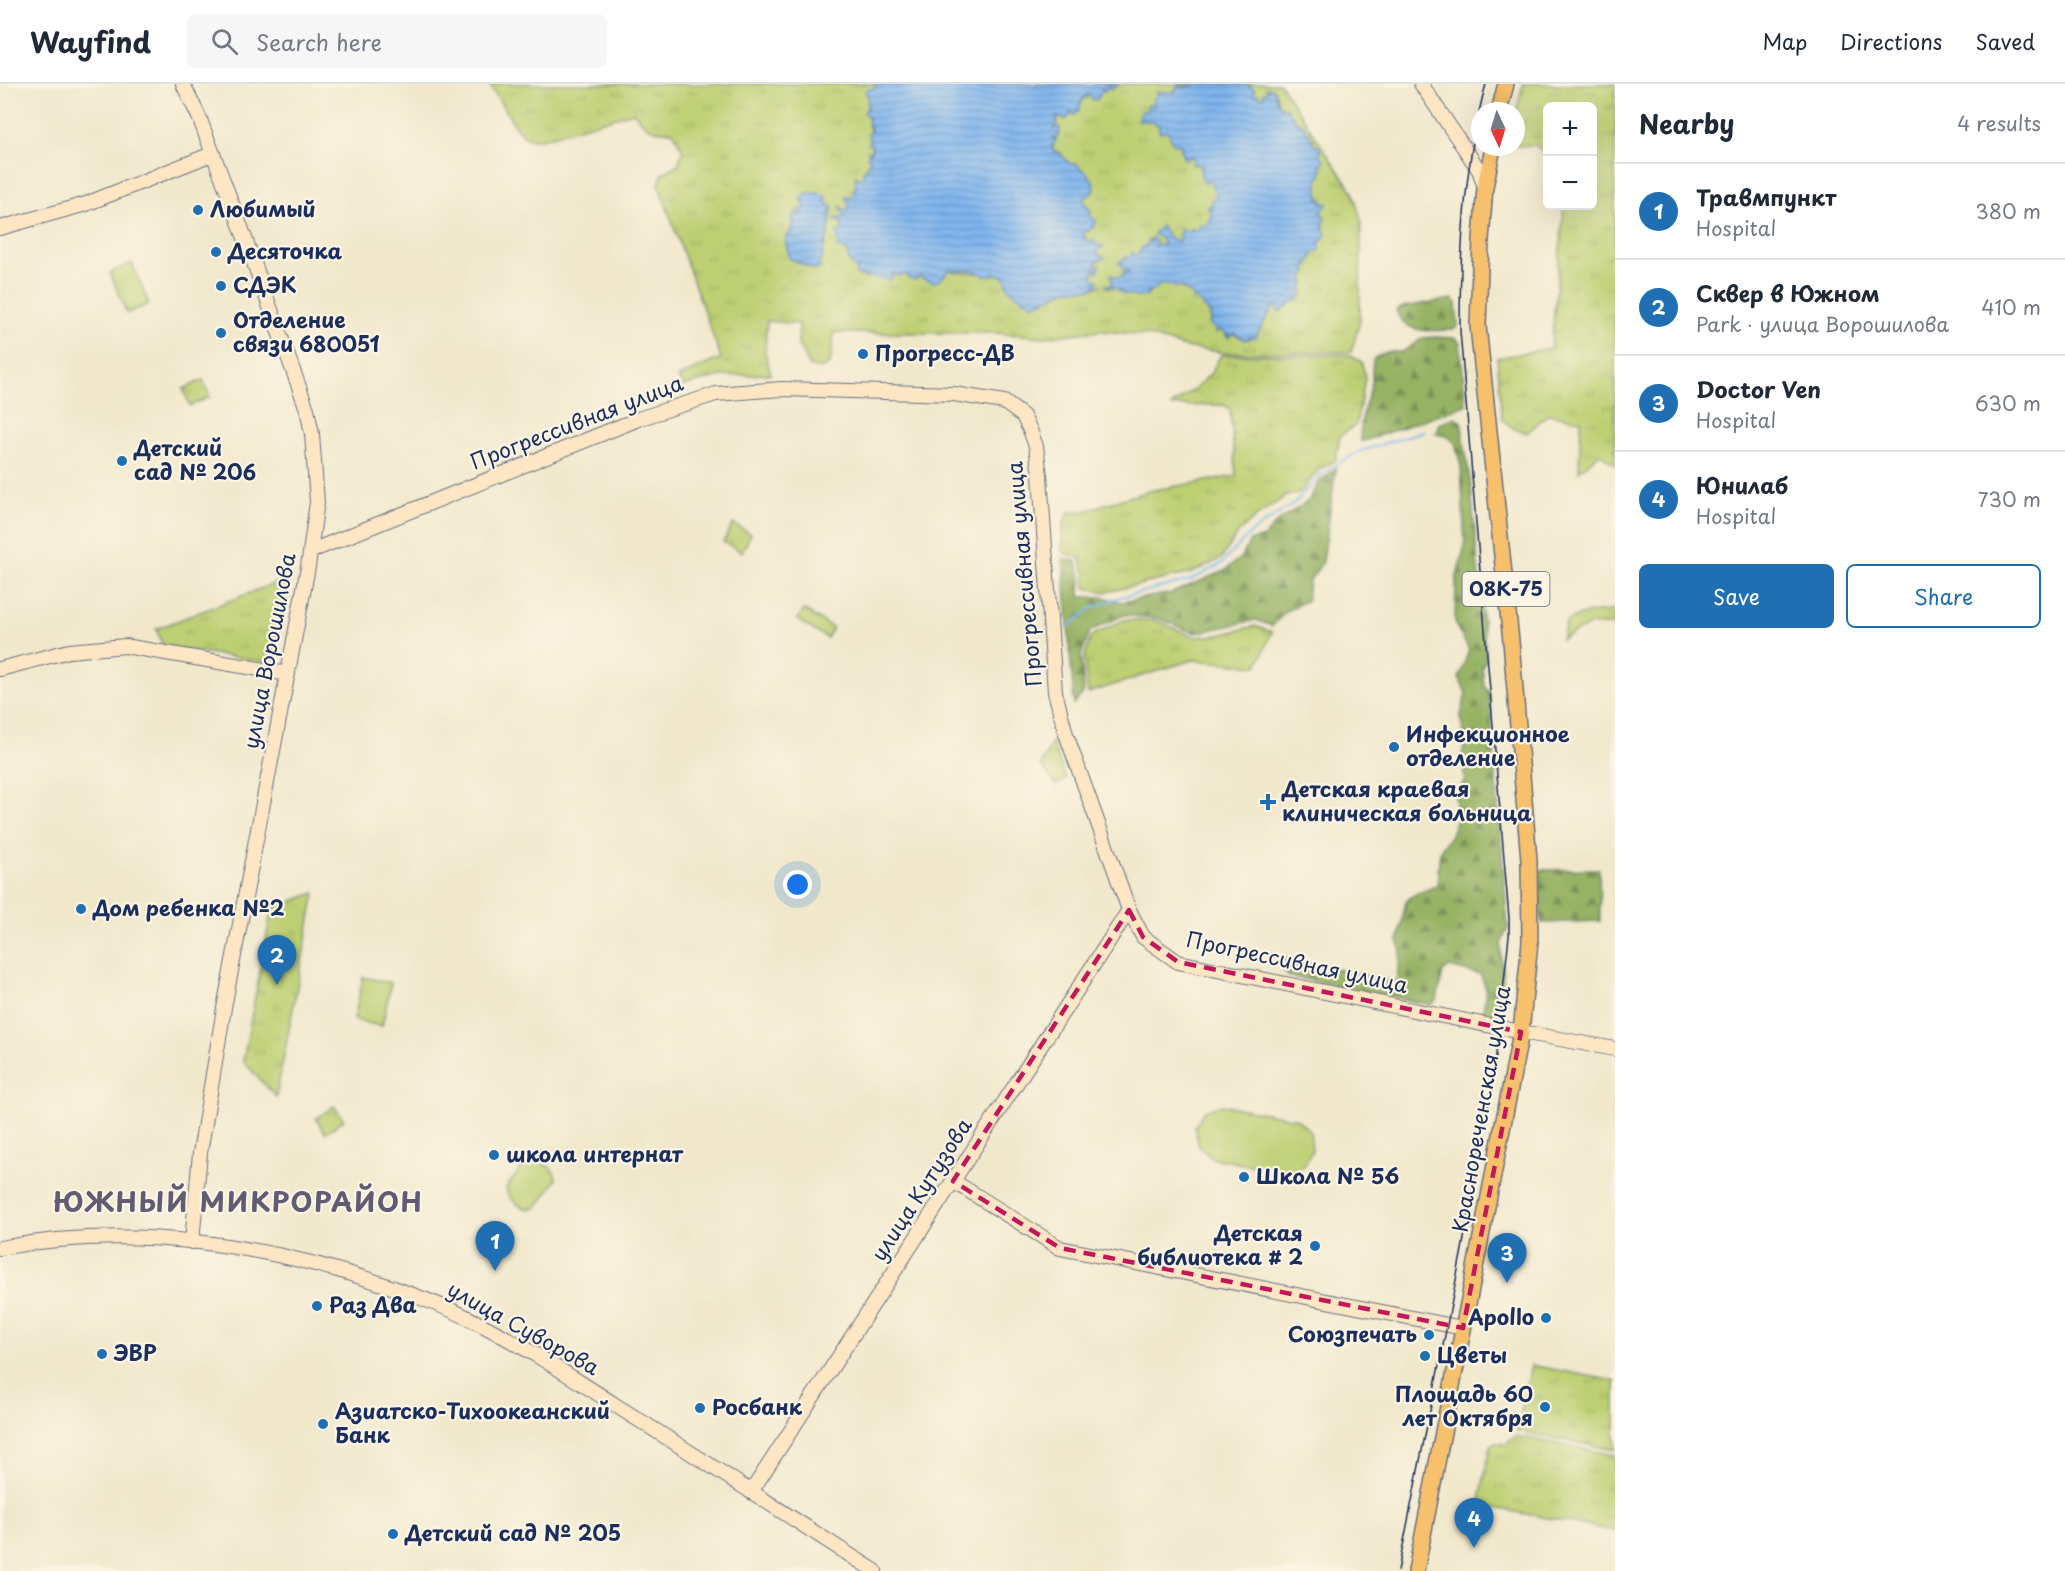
<!DOCTYPE html>
<html lang="en">
<head>
<meta charset="utf-8">
<style>
  body { margin:0; font-family:"Playpen Sans",sans-serif; background:#f6f6f7; color:#1f2937 }
  .controls { position:absolute; right:18px; top:18px; display:grid; overflow:hidden; border-radius:9px; box-shadow:0 6px 24px #0002 }
  .controls button { width:54px; height:54px; display:grid; place-items:center; padding:0; border:0; border-bottom:2px solid #e0e1e3; background:#fff; color:#1f2937; font:30px sans-serif }
  .compass { position:absolute; left:1471px; top:18px; width:54px; height:54px; border-radius:50%; background:#fff; box-shadow:0 6px 24px #0002; rotate:176deg }
  .you { position:absolute; left:798px; top:801px; width:21px; height:21px; margin:-15px; border:4px solid #fff; border-radius:50%; background:#1a73e8; box-shadow:0 0 0 9px #1a73e833 }
  .badge { display:grid; place-items:center; width:39px; height:39px; border-radius:50%; background:#1f6fb2; color:#fff; font-size:20px; font-weight:700 }
  .pin { position:absolute; translate:-50% -50px; filter:drop-shadow(0 2px 3px #0008) }
  .pin::after { content:''; position:absolute; top:32px; width:21px; height:18px; background:inherit; clip-path:polygon(0 0,100% 0,50% 100%) }
  .list { margin:0; padding:0; list-style:none }
  h2 { display:flex; justify-content:space-between; align-items:center; height:78px; margin:0; padding:0 24px; font-size:26px }
  h2 small { font-size:20px; font-weight:400; color:#747a83 }
  .list li { display:grid; grid-template-columns:39px 1fr auto; gap:18px; align-items:center; box-sizing:border-box; height:96px; padding:0 24px; border-top:2px solid #e0e1e3 }
  .list b { display:block; font-size:22px; white-space:nowrap }
  .list p { margin:0; font-size:20px; white-space:nowrap; color:#747a83 }
  .list em { font-size:20px; font-style:normal; color:#747a83 }
  .actions { display:flex; gap:12px; padding:18px 24px }
  .actions a { flex:1; padding:14px 0; border:2px solid #1f6fb2; border-radius:9px; text-align:center; font-size:21px; color:#1f6fb2 }
  .actions .main { background:#1f6fb2; color:#fff }
  .icon { flex:none; width:33px; height:33px; fill:none; stroke:currentColor; stroke-width:2; stroke-linecap:round; stroke-linejoin:round }
  .map { position:relative; flex:none; width:1615px; height:1487px; overflow:hidden }
  header { display:flex; align-items:center; gap:36px; box-sizing:border-box; height:84px; padding:0 30px; background:#fff; border-bottom:2px solid #e0e1e3 }
  header strong { font-size:28px }
  nav { display:flex; gap:33px; margin-inline-start:auto; font-size:21px }
  .search { width:420px; height:54px; background:#f6f6f7; display:flex; align-items:center; gap:15px; box-sizing:border-box; padding:0 21px; border-radius:9px; color:#747a83; font-size:22px }
  main { display:flex }
  aside { flex:1; background:#fff }
  .map>svg:first-child { display:block }
  .grass { fill:url(#grass-tufts); stroke:#6c7f68; stroke-width:1.5; fill-rule:evenodd }
  .forest { fill:url(#forest-firs); stroke:#587061; stroke-width:1.5 }
  .pitch { fill:#bdcf72; stroke:#6c7f68; stroke-width:1.5 }
  .water { fill:url(#water-rules); stroke:#4e72a6; stroke-width:1.5 }
  .lines { fill:none; stroke-linecap:round; stroke-linejoin:round }
  .stream { stroke:#80b5ee; stroke-width:2 }
  .secondary-casing { stroke:#667084; stroke-width:16 }
  .primary-casing { stroke:#667084; stroke-width:18 }
  .secondary { stroke:#fce6c4; stroke-width:14 }
  .primary { stroke:#f7c06c; stroke-width:15 }
  .tram { stroke:#1b2f5e; stroke-width:1.5 }
  .marked { fill:none; stroke:#c2185b; stroke-width:4.5; stroke-dasharray:12 8; stroke-linejoin:round }
  .poi-dot { fill:#1f6fb2; stroke:#fcf5e5; stroke-width:2 }
  .labels { text-anchor:middle; stroke-width:4.5; stroke-linejoin:round; paint-order:stroke }
  .shield { fill:#fcf5e5; stroke:#5e6a86; stroke-width:1.5 }
  .shield-label { font-size:20px; font-weight:bold; fill:#1b2f5e }
  .poi-label { font-size:21px; font-weight:bold; fill:#1b2f5e; stroke:#fcf5e5; text-anchor:start }
  .street-label { font-size:21px; fill:#1b2f5e; stroke:#fcf5e5 }
  .district-label { font-size:27px; font-weight:bold; letter-spacing:1.5px; fill:#615b73; stroke:#fcf5e5 }
</style>
</head>
<body>
<header>
<strong>Wayfind</strong>
<div class="search"><svg class="icon" aria-label="search" viewBox="0 0 24 24"><circle cx="10" cy="10" r="6"/><path d="M15 15l6 6"/></svg>Search here</div>
<nav><a>Map</a><a>Directions</a><a>Saved</a></nav>
</header>
<main>
<div class="map">
<svg width="1615" height="1487" viewBox="0 0 1615 1487">
  <defs>
    <pattern id="grass-tufts" width="24" height="20" patternUnits="userSpaceOnUse" patternTransform="scale(1.5)"><rect width="24" height="20" fill="#bdcf72"/><path d="M3 7l-1-3M5 7V3M7 7l1-3M15 17l-1-3M17 17v-4M19 17l1-3" fill="none" stroke="#a2b265"/></pattern>
    <pattern id="forest-firs" width="22" height="20" patternUnits="userSpaceOnUse" patternTransform="scale(1.5)"><rect width="22" height="20" fill="#96b264"/><path d="M5 1l3.5 6h-7zM16 11l3.5 6h-7z" fill="#7a9156"/></pattern>
    <pattern id="water-rules" width="6" height="5" patternUnits="userSpaceOnUse" patternTransform="scale(1.5)"><rect width="6" height="5" fill="#80b5ee"/><path d="M0 2.5h6" fill="none" stroke="#6894c4"/></pattern>
  </defs>
  <rect width="100%" height="100%" fill="#fcf5e5"/>
  <filter id="ink" filterUnits="userSpaceOnUse"><feTurbulence type="fractalNoise" baseFrequency=".0167" numOctaves="2"/><feDisplacementMap in="SourceGraphic" scale="12" xChannelSelector="R" yChannelSelector="G"/><feConvolveMatrix kernelMatrix="1 2 1 2 8 2 1 2 1" color-interpolation-filters="sRGB"/></filter>
  <filter id="wash" filterUnits="userSpaceOnUse"><feTurbulence type="fractalNoise" baseFrequency=".008" numOctaves="4" result="noise"/><feDisplacementMap in="SourceGraphic" scale="24" xChannelSelector="R" yChannelSelector="G"/><feGaussianBlur stdDeviation="1.35" result="paint"/><feColorMatrix in="noise" values="0 0 0 0 0 0 0 0 0 0 0 0 0 0 0 0 0 1.4 0 .05"/><feComposite in="paint" operator="in"/></filter>
  <g filter="url(#wash)">
    <rect width="100%" height="100%" fill="#f1e8cc"/>
    <g class="grass">
      <path d="M489 0H876L874 5H869C868 14 866 23 867 30 870 44 872 56 871 70L867 72 872 76 863 95H859L856 92 855 109 850 115 846 112 849 122 847 127 841 123 845 134 837 135C848 144 840 160 848 170V176L865 194 877 192 889 196 893 189 925 194 934 198 948 186C967 191 986 186 1005 193L1009 205 1025 216 1042 218 1067 205H1090L1098 203 1094 199 1097 198 1092 193 1094 186 1098 184 1095 181 1097 177 1102 175 1097 168 1098 165 1102 164C1094 160 1086 158 1083 149L1091 142 1095 143 1096 137 1090 131V125L1084 119 1085 112 1093 96 1070 80 1059 68H1055C1048 57 1054 44 1056 33L1065 35 1067 27 1074 31 1085 12 1088 10 1098 12 1102 4 1109 1 1114 3 1118 0 1120 2 1125 0H1193V3L1179 2 1173 9 1164 10 1155 22H1147L1149 25 1138 36 1151 37 1159 41V48L1168 47 1181 62 1184 74 1190 72 1194 74 1195 78 1203 82 1204 99 1210 96 1217 113 1209 123 1211 124C1211 144 1209 143 1191 148 1186 150 1182 154 1178 158L1169 153 1160 145 1155 151 1162 153 1164 162H1155L1152 155 1145 165 1142 164C1141 170 1130 176 1124 175L1120 178 1129 188H1124V193H1117L1112 196V201L1108 203 1120 205 1124 210 1142 211 1148 210 1149 207C1153 205 1158 201 1162 200 1182 197 1209 221 1212 237L1209 239C1214 242 1214 245 1219 248L1220 246C1229 250 1237 250 1245 256L1256 252 1273 223 1275 222 1279 227 1290 218 1297 217 1298 212 1301 213 1302 203 1305 199 1303 194 1304 184 1307 182 1305 180 1310 178C1311 169 1324 157 1324 147 1324 144 1322 141 1322 138L1325 135 1321 127 1327 120 1320 119 1322 116H1319V113L1317 112 1318 97 1322 88 1320 83 1318 64 1311 61V55L1303 43 1278 20 1275 6 1269 4 1263 14 1267 20 1264 23 1261 20V15L1258 10 1254 12V5L1246 0H1280L1353 108 1361 136 1360 237 1351 268 1225 269 1185 263 1147 251 1100 247 1044 253 996 249H834L830 280 820 285 809 282 804 269 798 262 799 240 767 237 765 268 771 290 720 292 683 302 678 293 721 274 659 102 662 90 678 80 683 67 673 47C652 48 646 45 634 28L541 55H528L517 45ZM811 109 823 110 827 114 825 118 833 123C830 131 830 138 829 147 829 153 825 153 826 160H824C822 166 818 179 819 184L815 186 789 174C789 168 787 165 786 159 786 157 795 136 797 132L803 129 802 127 799 129 798 125H803L805 122 801 116Z"/>
      <polygon points="1523,0 1615,0 1615,381 1600,369 1579,387 1581,336 1548,330 1527,349 1513,344 1502,335 1497,274 1551,264 1564,122 1592,122 1592,22 1548,22 1547,73 1536,61 1516,62 1516,29"/>
      <polygon points="1221,271 1349,271 1362,278 1365,294 1356,341 1340,352 1336,376 1318,386 1300,409 1286,412 1257,432 1239,448 1221,475 1192,489 1106,508 1085,504 1086,493 1080,474 1062,468 1063,441 1069,428 1083,427 1148,407 1236,392 1230,325 1224,321 1171,322 1196,304 1211,289"/>
      <polygon points="203,296 210,313 190,322 183,305"/>
      <polygon points="733,440 751,450 742,468 723,458"/>
      <polygon points="286,495 271,579 163,562 156,545"/>
      <polygon points="804,526 833,544 827,554 797,536"/>
      <polygon points="1615,526 1615,541 1590,541 1561,555 1567,537 1584,530"/>
      <polygon points="1124,536 1154,536 1195,553 1219,551 1255,542 1272,548 1257,582 1192,576 1088,609 1084,574 1091,552"/>
      <polygon points="1052,658 1066,695 1056,701 1041,681"/>
      <polygon points="315,809 276,1013 243,977 272,824"/>
      <polygon points="334,1022 344,1036 325,1049 316,1035"/>
      <polygon points="1531,1281 1615,1297 1615,1366 1517,1347"/>
      <polygon points="1516,1352 1615,1371 1615,1447 1479,1421 1490,1362 1495,1359 1506,1360"/>
    </g>
    <g class="forest">
      <path d="M1452 215 1456 219 1458 242 1453 246C1431 246 1406 252 1396 227L1403 223Z"/>
      <path d="M1436 253 1456 254 1460 259 1466 321 1361 358C1358 339 1366 321 1371 302 1373 293 1371 284 1374 274L1388 268H1402L1423 254Z"/>
      <path d="M1455 333 1461 337 1471 403 1486 576 1482 582 1484 602 1489 608 1508 844C1505 850 1502 856 1501 862 1499 884 1512 915 1496 932L1484 929 1483 927 1486 905 1481 891 1450 883 1443 888 1437 915 1431 921 1288 892 1282 884 1284 874 1396 898 1401 868 1398 857 1406 818C1414 807 1426 808 1437 801L1440 766 1451 751 1458 730 1455 714 1465 695 1462 674 1464 661 1461 632 1466 609 1459 594 1469 566 1455 540 1456 496 1465 461 1461 382 1455 359 1448 352 1436 349 1439 340Z"/>
      <polygon points="1336,384 1323,478 1309,497 1307,516 1286,527 1272,542 1256,536 1195,549 1157,534 1124,531 1090,547 1081,571 1084,608 1074,620 1063,475 1076,477 1081,493 1080,513 1102,513 1122,518 1172,509 1224,487 1241,473 1250,457 1264,453 1277,438 1308,417 1320,397"/>
      <polygon points="1599,785 1600,837 1541,839 1540,786"/>
    </g>
    <g class="pitch">
      <polygon points="132,179 149,220 127,229 110,189"/>
      <polygon points="363,893 391,899 382,942 354,936"/>
      <polygon points="1222,1021 1297,1035 1310,1047 1312,1066 1304,1082 1287,1088 1212,1074 1199,1063 1195,1043 1204,1027"/>
      <path d="M529 1074H534C543 1079 556 1084 556 1096L536 1124C524 1127 508 1117 506 1104Z"/>
    </g>
    <g class="water">
      <path d="M876 0H1118L1112 6 1109 1 1105 7 1102 5 1098 15 1093 16 1088 10 1087 14 1085 12 1081 17 1079 26 1077 25V29L1074 31 1073 28 1069 29V34L1065 35 1057 33V39L1054 42V45L1058 42 1060 45 1058 52 1053 54 1056 55 1054 61H1052L1054 68H1059L1070 80H1077L1080 85 1085 87 1093 96 1094 105 1089 112H1085L1084 119 1090 125V131L1096 137 1095 143 1091 142 1090 147 1083 149 1085 155 1089 158 1094 156 1095 160 1104 162 1098 165 1097 168 1104 175 1097 177 1095 181H1100L1098 184 1100 185 1097 188 1095 184 1092 193 1099 197 1095 200 1100 201 1090 205H1067L1033 221 1009 205 1005 193 994 189C985 196 984 189 975 187 967 185 957 188 948 186L942 195 934 198 918 193 916 196 908 194 906 190 899 192 893 189V193L889 196C878 193 867 195 856 191L857 186 848 176V170L845 166 836 164 839 162 837 147 843 146 841 137 835 135 845 133 840 122 847 127 849 122 845 112 850 114 855 109 851 106 856 105 855 92 859 95H863V88L866 86 865 84H868L867 80 871 76 867 72 869 70 868 67 871 69 872 62 868 60 870 58 868 49 871 48V43L868 42V32L864 29V27L868 24V12L865 9 868 5H874Z"/>
      <polygon points="1188,0 1192,2 1193,0 1246,0 1254,5 1254,12 1258,10 1261,14 1264,13 1263,9 1267,8 1266,4 1275,6 1276,16 1282,24 1287,24 1290,31 1294,32 1295,37 1304,42 1307,48 1309,48 1311,55 1314,55 1312,60 1318,62 1322,68 1320,68 1319,71 1323,74 1324,77 1320,83 1322,88 1318,97 1318,112 1320,113 1319,116 1322,116 1323,117 1321,119 1328,119 1321,127 1325,135 1322,138 1324,141 1322,142 1326,150 1322,157 1319,158 1320,166 1311,172 1313,174 1310,175 1310,179 1306,179 1310,183 1307,182 1304,184 1306,185 1305,187 1307,187 1303,194 1305,199 1302,203 1303,209 1300,215 1297,213 1297,217 1291,218 1287,223 1279,228 1275,222 1273,223 1255,254 1251,253 1245,256 1234,249 1228,254 1228,250 1226,252 1225,248 1220,246 1216,248 1215,244 1209,240 1210,237 1212,237 1208,226 1202,223 1204,221 1194,214 1192,215 1193,212 1184,204 1162,200 1153,207 1149,207 1147,211 1138,213 1119,208 1120,205 1107,202 1106,201 1112,201 1111,190 1115,193 1124,193 1123,187 1127,189 1129,187 1121,182 1123,179 1118,179 1127,173 1128,174 1133,168 1134,171 1139,170 1142,163 1145,164 1143,162 1146,163 1148,156 1151,158 1152,154 1156,157 1155,162 1158,160 1164,162 1162,154 1154,151 1155,147 1158,146 1161,142 1169,153 1178,158 1180,156 1178,152 1182,145 1188,148 1191,144 1197,147 1201,140 1206,143 1209,139 1208,136 1211,135 1211,127 1208,125 1211,124 1208,123 1212,121 1211,117 1217,113 1210,96 1204,99 1203,94 1201,93 1200,85 1203,84 1203,82 1198,82 1196,79 1194,81 1192,80 1194,74 1190,72 1188,75 1186,73 1183,75 1184,70 1181,66 1181,61 1173,59 1168,47 1159,48 1159,41 1151,37 1137,36 1142,27 1145,26 1147,28 1149,26 1147,22 1150,20 1152,23 1155,22 1153,15 1157,12 1157,8 1164,7 1164,10 1169,7 1173,9 1176,7 1176,3 1179,2 1185,4"/>
      <path d="M806 109H820L827 112 825 118 833 123 829 130 831 135 827 155 825 156 826 161 824 160 823 172 818 182 821 184 815 186 789 174C789 167 784 158 786 151L789 152 793 144 792 141 795 138 791 135 795 129 799 132 803 129 802 127 799 129 798 125H804L805 121 801 116Z"/>
    </g>
    <g class="lines">
      <polyline class="stream" points="1068,543 1090,525 1114,515 1191,496 1221,480 1252,448 1296,418 1322,389 1358,368 1424,347"/>
    </g>
  </g>
  <g filter="url(#ink)">
    <g class="lines">
      <g class="secondary-casing">
        <g id="secondary">
          <polyline points="183,0 199,33 242,146 307,325 312,350 317,418 308,483 224,924 200,1069 192,1158"/>
          <polyline points="1421,0 1479,86 1485,103"/>
          <polyline points="0,144 86,120 212,70"/>
          <polyline points="311,467 641,334 716,310 782,305 954,310 1004,318 1023,332 1030,346 1036,362 1040,391 1055,608 1066,650 1129,826 1143,853 1178,878 1521,948 1615,965"/>
          <polyline points="0,585 69,567 125,562 288,590"/>
          <polyline points="953,1097 1060,1164 1463,1244"/>
          <path d="M0 1164C131 1139 269 1160 394 1204 418 1213 442 1221 466 1233 520 1259 572 1293 623 1326 708 1379 791 1434 875 1487"/>
          <polyline points="751,1408 1129,826"/>
        </g>
      </g>
      <g class="primary-casing">
        <g id="primary">
          <polyline points="1499,27 1506,0"/>
          <polyline points="1416,1487 1521,948 1530,858 1529,776 1511,557 1478,242 1481,156 1485,103 1493,63"/>
        </g>
      </g>
      <use href="#secondary" class="secondary"/>
      <use href="#primary" class="primary"/>
      <path class="tram" d="M1398 1487 1461 1171 1494 989 1509 852V834L1460 247C1460 164 1464 80 1486 0"/>
    </g>
  </g>
  <path class="marked" d="M1129 826 1143 853 1178 878 1521 948 1463 1244 1060 1164 953 1097Z"/>
  <g class="poi-dot">
    <circle cx="198" cy="126" r="6"/>
    <circle cx="216" cy="168" r="6"/>
    <circle cx="221" cy="202" r="6"/>
    <circle cx="221" cy="249" r="6"/>
    <circle cx="863" cy="270" r="6"/>
    <circle cx="122" cy="377" r="6"/>
    <circle cx="1394" cy="663" r="6"/>
    <path d="M1265 709h6v6h6v6h-6v6h-6v-6h-6v-6h6z"/>
    <circle cx="81" cy="825" r="6"/>
    <circle cx="494" cy="1071" r="6"/>
    <circle cx="1244" cy="1093" r="6"/>
    <circle cx="1315" cy="1162" r="6"/>
    <circle cx="317" cy="1222" r="6"/>
    <circle cx="1546" cy="1234" r="6"/>
    <circle cx="1429" cy="1251" r="6"/>
    <circle cx="102" cy="1270" r="6"/>
    <circle cx="1425" cy="1272" r="6"/>
    <circle cx="1545" cy="1323" r="6"/>
    <circle cx="700" cy="1324" r="6"/>
    <circle cx="323" cy="1340" r="6"/>
    <circle cx="393" cy="1450" r="6"/>
  </g>
  <g class="labels">
    <rect class="shield" x="1462.5" y="488" width="87" height="34" rx="4.5"/>
    <g class="shield-label">
      <text x="1506" y="512">08К-75</text>
    </g>
    <g class="poi-label">
      <text x="210" y="133">Любимый</text>
      <text x="228" y="175">Десяточка</text>
      <text x="233" y="209">СДЭК</text>
      <text x="233" y="244">Отделение<tspan x="233" dy="24">связи 680051</tspan></text>
      <text x="875" y="277">Прогресс-ДВ</text>
      <text x="134" y="372">Детский<tspan x="134" dy="24">сад № 206</tspan></text>
      <text x="1406" y="658">Инфекционное<tspan x="1406" dy="24">отделение</tspan></text>
      <text x="1282" y="713">Детская краевая<tspan x="1282" dy="24">клиническая больница</tspan></text>
      <text x="93" y="832">Дом ребенка №2</text>
      <text x="506" y="1078">школа интернат</text>
      <text x="1256" y="1100">Школа № 56</text>
      <text x="1303" y="1157" text-anchor="end">Детская<tspan x="1303" dy="24">библиотека # 2</tspan></text>
      <text x="329" y="1229">Раз Два</text>
      <text x="1534" y="1241" text-anchor="end">Apollo</text>
      <text x="1417" y="1258" text-anchor="end">Союзпечать</text>
      <text x="114" y="1277">ЭВР</text>
      <text x="1437" y="1279">Цветы</text>
      <text x="1533" y="1318" text-anchor="end">Площадь 60<tspan x="1533" dy="24">лет Октября</tspan></text>
      <text x="712" y="1331">Росбанк</text>
      <text x="335" y="1335">Азиатско-Тихоокеанский<tspan x="335" dy="24">Банк</tspan></text>
      <text x="405" y="1457">Детский сад № 205</text>
    </g>
    <g class="street-label">
      <text transform="translate(577 339) rotate(-21)" y="7">Прогрессивная улица</text>
      <text transform="translate(1025 490) rotate(-95)" y="7">Прогрессивная улица</text>
      <text transform="translate(270 567) rotate(-79)" y="7">улица Ворошилова</text>
      <text transform="translate(1297 879) rotate(12)" y="7">Прогрессивная улица</text>
      <text transform="translate(1482 1025) rotate(-80)" y="7">Краснореченская улица</text>
      <text transform="translate(922 1106) rotate(-57)" y="7">улица Кутузова</text>
      <text transform="translate(523 1245) rotate(29)" y="7">улица Суворова</text>
    </g>
    <g class="district-label">
      <text x="238" y="1128">ЮЖНЫЙ МИКРОРАЙОН</text>
    </g>
  </g>
</svg>
<div class="controls">
<button>+</button>
<button>−</button>
</div>
<svg class="compass" viewBox="-18 -18 36 36"><path d="M0-13l5 13h-10z" fill="#e53935"/><path d="M0 13l5-13h-10z" fill="#747a83"/></svg>
<div class="you"></div>
<div class="pin badge" style="left:495px;top:1187px">1</div>
<div class="pin badge" style="left:277px;top:901px">2</div>
<div class="pin badge" style="left:1507px;top:1199px">3</div>
<div class="pin badge" style="left:1474px;top:1464px">4</div>
</div>
<aside>
<h2>Nearby<small>4 results</small></h2>
<ul class="list">
<li><span class="badge">1</span><div><b>Травмпункт</b><p>Hospital</p></div><em>380 m</em></li>
<li><span class="badge">2</span><div><b>Сквер в Южном</b><p>Park · улица Ворошилова</p></div><em>410 m</em></li>
<li><span class="badge">3</span><div><b>Doctor Ven</b><p>Hospital</p></div><em>630 m</em></li>
<li><span class="badge">4</span><div><b>Юнилаб</b><p>Hospital</p></div><em>730 m</em></li>
</ul>
<div class="actions"><a class="main">Save</a><a>Share</a></div>
</aside>
</main>
</body>
</html>
